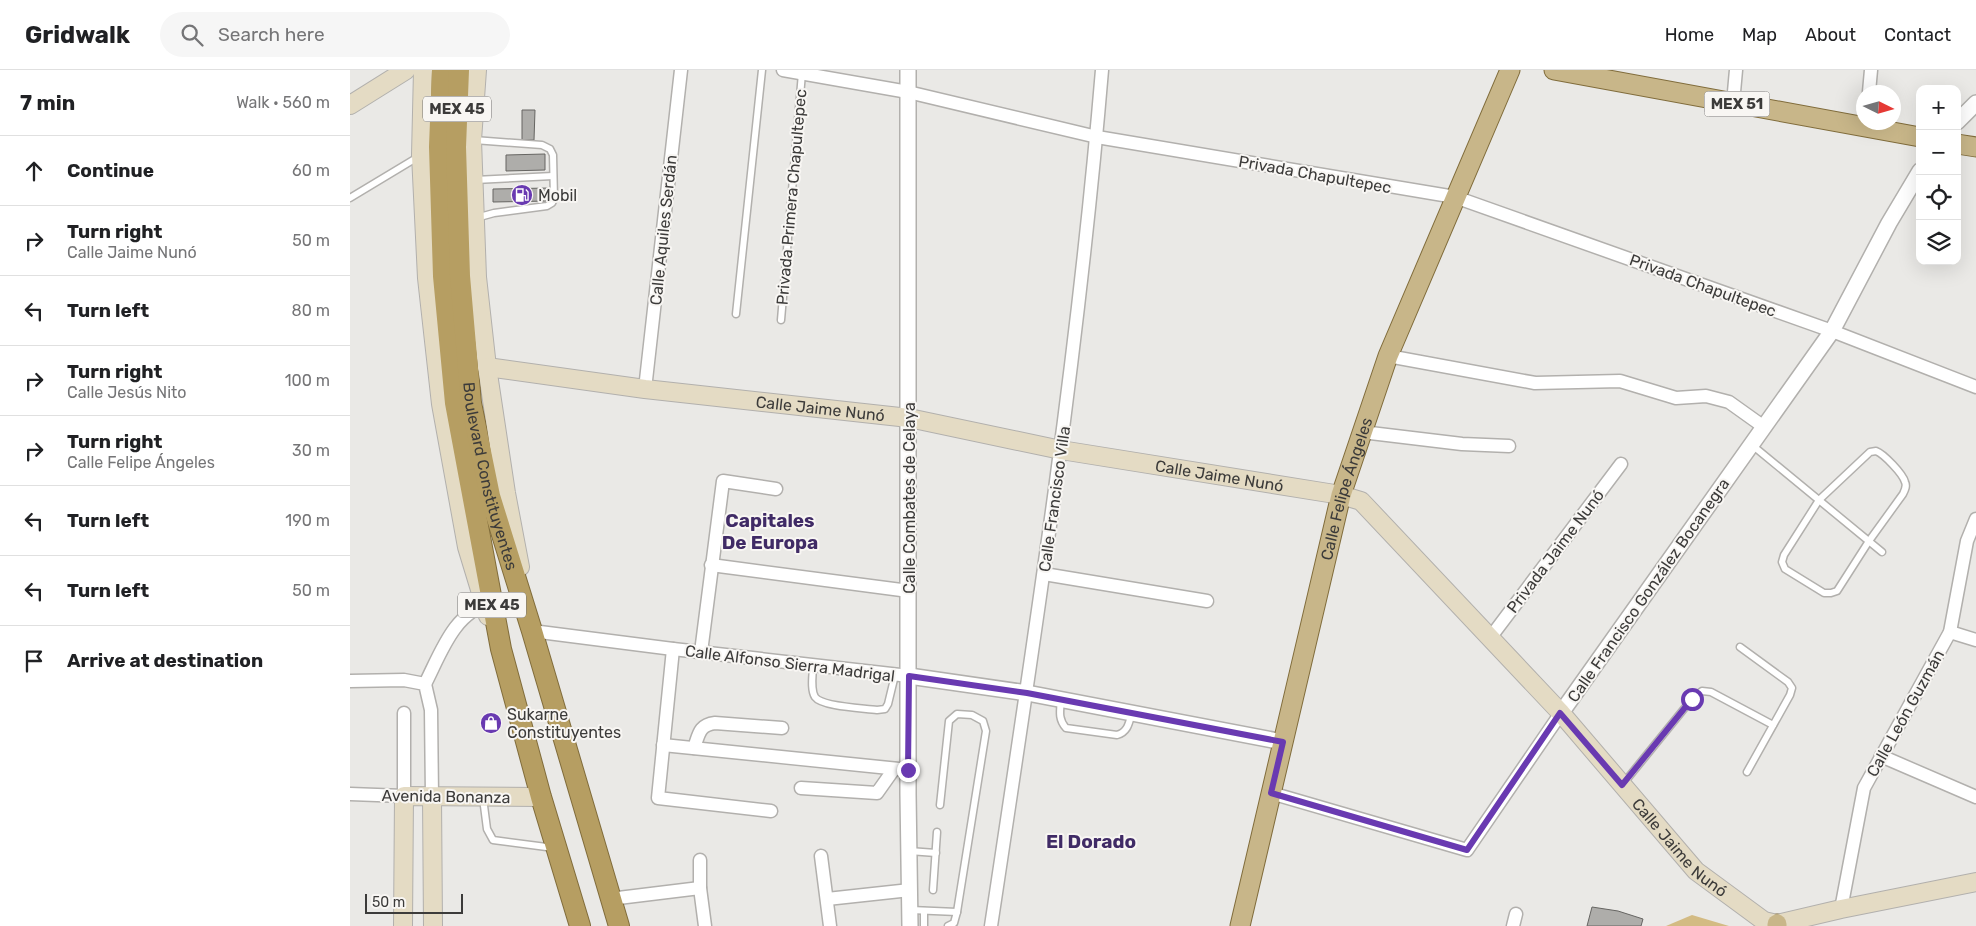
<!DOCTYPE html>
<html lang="en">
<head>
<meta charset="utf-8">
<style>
  body { margin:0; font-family:Rubik,sans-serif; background:#f6f6f6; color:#202124 }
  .controls { position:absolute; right:15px; top:15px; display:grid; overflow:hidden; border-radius:10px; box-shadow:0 5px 20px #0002 }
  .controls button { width:45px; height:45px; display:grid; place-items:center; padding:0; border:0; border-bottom:1px solid #e0e0e0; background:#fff; color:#202124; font:25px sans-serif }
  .compass { position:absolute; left:1506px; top:15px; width:45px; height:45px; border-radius:50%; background:#fff; box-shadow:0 5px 20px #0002; rotate:95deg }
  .scale { position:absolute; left:15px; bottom:12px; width:98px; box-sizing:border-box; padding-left:5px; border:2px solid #3c3b3a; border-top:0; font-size:14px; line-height:18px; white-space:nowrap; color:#3c3b3a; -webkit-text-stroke:4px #f8f6f3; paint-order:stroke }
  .stop { position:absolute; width:15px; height:15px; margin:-11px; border:4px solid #693ab1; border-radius:50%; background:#fff }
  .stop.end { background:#693ab1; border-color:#fff; box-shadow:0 1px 5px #0008 }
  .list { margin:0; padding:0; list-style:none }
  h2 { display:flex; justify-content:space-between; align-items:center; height:65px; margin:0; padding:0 20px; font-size:21px }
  h2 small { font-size:16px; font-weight:400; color:#757577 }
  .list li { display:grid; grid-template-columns:32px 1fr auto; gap:15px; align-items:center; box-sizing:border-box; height:70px; padding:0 20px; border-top:1px solid #e0e0e0 }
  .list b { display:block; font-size:19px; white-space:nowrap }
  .list p { margin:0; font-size:16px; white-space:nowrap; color:#757577 }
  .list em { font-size:16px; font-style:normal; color:#757577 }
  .icon { flex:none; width:28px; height:28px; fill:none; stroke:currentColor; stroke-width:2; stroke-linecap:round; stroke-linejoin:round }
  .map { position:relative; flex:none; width:1626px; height:856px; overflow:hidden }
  header { display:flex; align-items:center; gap:30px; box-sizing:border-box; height:70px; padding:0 25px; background:#fff; border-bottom:1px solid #e0e0e0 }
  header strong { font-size:24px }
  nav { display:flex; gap:28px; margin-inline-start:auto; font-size:18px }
  .search { width:350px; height:45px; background:#f6f6f6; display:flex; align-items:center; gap:12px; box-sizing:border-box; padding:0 18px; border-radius:28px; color:#757577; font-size:19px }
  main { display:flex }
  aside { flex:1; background:#fff }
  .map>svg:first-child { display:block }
  .green { fill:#d3bb83 }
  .building { fill:#aeadaa; stroke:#666562 }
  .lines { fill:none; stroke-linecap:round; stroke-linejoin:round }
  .service-casing { stroke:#b2b0ad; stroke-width:9 }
  .minor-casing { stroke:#b2b0ad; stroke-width:15 }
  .tertiary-casing { stroke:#b2b0ad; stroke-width:18 }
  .secondary-casing { stroke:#b2b0ad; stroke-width:20 }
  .primary-casing { stroke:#806c3b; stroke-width:21 }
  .trunk-casing { stroke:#806c3b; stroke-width:22 }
  .service { stroke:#fff; stroke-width:6 }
  .minor { stroke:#fff; stroke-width:12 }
  .tertiary { stroke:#fff; stroke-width:15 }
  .secondary { stroke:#e4dbc4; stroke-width:18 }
  .primary { stroke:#c8b689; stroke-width:19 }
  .trunk { stroke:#b69e62; stroke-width:20 }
  .route { stroke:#693ab1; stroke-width:6 }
  .labels { text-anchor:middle; stroke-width:4; stroke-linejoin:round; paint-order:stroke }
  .shield { fill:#f8f6f3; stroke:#747372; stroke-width:1 }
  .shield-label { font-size:15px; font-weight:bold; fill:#3c3b3a }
  .street-label { font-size:16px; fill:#3c3b3a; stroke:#f8f6f3 }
  .poi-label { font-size:16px; fill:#3c3b3a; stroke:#f8f6f3; text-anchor:start }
  .quarter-label { font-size:19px; font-weight:bold; fill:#402b66; stroke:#f8f6f3 }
</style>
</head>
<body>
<header>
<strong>Gridwalk</strong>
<div class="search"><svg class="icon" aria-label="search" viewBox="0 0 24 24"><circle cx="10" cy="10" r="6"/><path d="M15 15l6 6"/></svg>Search here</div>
<nav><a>Home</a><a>Map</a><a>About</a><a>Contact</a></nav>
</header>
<main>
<aside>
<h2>7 min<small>Walk · 560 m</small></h2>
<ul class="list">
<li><svg class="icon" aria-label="ahead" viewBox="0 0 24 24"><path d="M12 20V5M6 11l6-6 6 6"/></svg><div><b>Continue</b></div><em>60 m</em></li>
<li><svg class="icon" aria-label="right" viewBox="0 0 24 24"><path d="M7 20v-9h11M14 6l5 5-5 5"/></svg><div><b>Turn right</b><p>Calle Jaime Nunó</p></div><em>50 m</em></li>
<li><svg class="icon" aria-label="left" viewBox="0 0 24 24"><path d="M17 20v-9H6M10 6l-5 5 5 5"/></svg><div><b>Turn left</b></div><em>80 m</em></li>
<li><svg class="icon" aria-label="right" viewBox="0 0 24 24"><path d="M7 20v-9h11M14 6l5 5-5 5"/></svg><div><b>Turn right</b><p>Calle Jesús Nito</p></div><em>100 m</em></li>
<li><svg class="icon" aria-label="right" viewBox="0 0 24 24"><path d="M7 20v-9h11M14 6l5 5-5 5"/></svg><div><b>Turn right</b><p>Calle Felipe Ángeles</p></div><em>30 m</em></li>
<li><svg class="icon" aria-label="left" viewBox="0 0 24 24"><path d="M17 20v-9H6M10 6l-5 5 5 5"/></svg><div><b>Turn left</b></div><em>190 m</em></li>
<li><svg class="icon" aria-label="left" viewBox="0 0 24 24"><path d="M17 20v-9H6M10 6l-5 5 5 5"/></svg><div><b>Turn left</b></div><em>50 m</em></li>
<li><svg class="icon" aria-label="arrive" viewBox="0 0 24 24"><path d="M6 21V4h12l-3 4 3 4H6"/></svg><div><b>Arrive at destination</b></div></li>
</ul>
</aside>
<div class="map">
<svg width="1626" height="856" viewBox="0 0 1626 856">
  <rect width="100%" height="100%" fill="#eae9e6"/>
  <polygon class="green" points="1342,845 1379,856 1316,856"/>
  <g class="building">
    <polygon points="172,40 185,40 184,70 172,70"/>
    <polygon points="195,84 195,100 156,101 156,85"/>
    <polygon points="200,118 200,131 143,132 143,119"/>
    <polygon points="1242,837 1268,841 1293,849 1291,856 1237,856"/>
  </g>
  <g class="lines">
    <g class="service-casing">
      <g id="service">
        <polyline points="124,70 192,75 200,79 203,85 204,129 202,133 197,136 144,143 126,148"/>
        <polyline points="125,110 203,106"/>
        <polyline points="0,128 68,87"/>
        <polyline points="386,244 412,0"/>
        <polyline points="431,250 452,3"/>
        <polyline points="1402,375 1532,482"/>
        <path d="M1526 381C1534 384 1553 404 1555 412 1557 416 1555 420 1553 424L1519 471 1487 521 1481 523H1474L1435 499 1432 492 1434 485 1469 430 1520 382Z"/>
        <polyline points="1390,577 1438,612 1442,618 1440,625 1397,702"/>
        <path d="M463 595C463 604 460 619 465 627 472 637 514 638 527 640L535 639 538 634 545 605"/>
        <path d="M711 630C710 641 708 649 716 658L767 665C778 662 779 653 782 642"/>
        <polyline points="1273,714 1342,629 1352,621 1361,622 1423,655"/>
        <polyline points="133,728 137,759 143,770 204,778"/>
        <polyline points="590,735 599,651 607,644 622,645 633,651 636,661 607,842 604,853 598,856"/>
        <polyline points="559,781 586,783"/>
        <polyline points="583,820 587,762"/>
        <polyline points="561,840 607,842"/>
        <polyline points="574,841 574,856"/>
      </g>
    </g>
    <g class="minor-casing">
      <g id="minor">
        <polyline points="433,0 558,22 747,67 1105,127 1482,261 1626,317"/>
        <polyline points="1519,22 1521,0"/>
        <polyline points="1383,33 1386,0"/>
        <polyline points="1038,286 1185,313 1270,311 1326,328 1356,326 1379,332 1414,357"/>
        <polyline points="295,319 331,0"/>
        <polyline points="1012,362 1112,374 1159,376"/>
        <polyline points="361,495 559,521"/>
        <polyline points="694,504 857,531"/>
        <polyline points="182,561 323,579 559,606"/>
        <polyline points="1600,562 1626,570"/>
        <polyline points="1140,568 1271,394"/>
        <polyline points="323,579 308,728 421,741"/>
        <polyline points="351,582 373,411 426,419"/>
        <polyline points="0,611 54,610 75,614 81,640 82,727"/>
        <path d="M75 614C91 583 104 541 142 533"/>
        <polyline points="313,675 559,700"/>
        <path d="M344 678C349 664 349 655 365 653L432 658"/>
        <polyline points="1531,686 1626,727"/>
        <polyline points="451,718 527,723 544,699"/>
        <polyline points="921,723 1117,780 1211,643"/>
        <polyline points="0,724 54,726 54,643"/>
        <polyline points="471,786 480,856"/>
        <polyline points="350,790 350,818 355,856"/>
        <polyline points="260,829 350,818"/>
        <polyline points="477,829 560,820"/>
        <polyline points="1491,839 1514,718 1600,562 1617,471 1626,449"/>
        <path d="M641 856C684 572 728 287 752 0"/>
        <polyline points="1163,856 1166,844"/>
      </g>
    </g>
    <g class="tertiary-casing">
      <g id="tertiary">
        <polyline points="558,0 558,724 560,856"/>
        <polyline points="1607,52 1626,33"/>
        <polyline points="559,606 677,623 933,672"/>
        <polyline points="1211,643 1482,261 1539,153 1570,101"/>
      </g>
    </g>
    <g class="secondary-casing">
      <g id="secondary">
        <polyline points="73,0 71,85 77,208 91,334 117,477 138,546"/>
        <polyline points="127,0 122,70 127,207 137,297 156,423 170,497"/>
        <polyline points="0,35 56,0"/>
        <path id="s1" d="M137 297 295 319 559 348 711 380 991 425 1011 431 1211 643 1346 801 1414 851 1427 854 1491 839 1626 812"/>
        <polyline points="82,727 83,856"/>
        <polyline points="53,856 54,726 191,727"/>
      </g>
    </g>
    <g class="primary-casing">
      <g id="primary">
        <polyline points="1204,0 1570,67"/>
        <polyline points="1607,74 1626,77"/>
        <path id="s2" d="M890 856 991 425 1038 286 1160 0"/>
        <polyline points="1427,856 1427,854"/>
      </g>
    </g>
    <g class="trunk-casing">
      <g id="trunk">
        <polyline points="92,0 89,77 93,206 105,333 151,579 191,727 230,856"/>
        <path id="s3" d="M109 0 106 77 110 206 121 333 140 426 182 561 269 856"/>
      </g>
    </g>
    <use href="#service" class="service"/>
    <use href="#minor" class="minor"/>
    <use href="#tertiary" class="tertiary"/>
    <use href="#secondary" class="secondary"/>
    <use href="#primary" class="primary"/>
    <use href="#trunk" class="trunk"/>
  </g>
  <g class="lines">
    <polyline class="route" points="558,700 559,606 677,623 933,672 921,723 1117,780 1210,643 1272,715 1342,629"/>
  </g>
  <defs>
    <g id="fuel-disc" transform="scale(1.125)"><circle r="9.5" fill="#693ab1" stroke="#f8f6f3"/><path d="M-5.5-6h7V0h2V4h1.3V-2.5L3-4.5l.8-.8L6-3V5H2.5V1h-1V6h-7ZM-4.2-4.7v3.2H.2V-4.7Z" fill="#fff"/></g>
    <g id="shop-disc" transform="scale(1.125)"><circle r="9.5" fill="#693ab1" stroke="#f8f6f3"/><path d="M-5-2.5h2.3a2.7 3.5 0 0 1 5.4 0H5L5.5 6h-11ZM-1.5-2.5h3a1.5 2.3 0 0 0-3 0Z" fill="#fff"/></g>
  </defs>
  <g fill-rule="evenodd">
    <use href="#fuel-disc" x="172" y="125"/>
    <use href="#shop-disc" x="141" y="653"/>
  </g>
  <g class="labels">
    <g class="shield">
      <rect x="1354.5" y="21.5" width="65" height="25" rx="4"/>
      <rect x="73" y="26.5" width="68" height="25" rx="4"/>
      <rect x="108" y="522.5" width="68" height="25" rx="4"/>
    </g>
    <g class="shield-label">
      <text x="1387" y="39">MEX 51</text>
      <text x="107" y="44">MEX 45</text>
      <text x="142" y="540">MEX 45</text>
    </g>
    <g class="street-label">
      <text transform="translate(965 104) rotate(10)" y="6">Privada Chapultepec</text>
      <text transform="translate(441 127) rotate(-85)" y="6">Privada Primera Chapultepec</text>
      <text transform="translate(313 160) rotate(-84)" y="6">Calle Aquiles Serdán</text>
      <text transform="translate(1353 215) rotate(20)" y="6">Privada Chapultepec</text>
      <text dy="6" stroke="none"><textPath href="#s1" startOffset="336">Calle Jaime Nunó</textPath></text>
      <text dy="6" stroke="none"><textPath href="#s3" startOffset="409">Boulevard Constituyentes</textPath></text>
      <text dy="6" stroke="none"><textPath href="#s1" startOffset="741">Calle Jaime Nunó</textPath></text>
      <text dy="6" stroke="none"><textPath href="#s2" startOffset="450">Calle Felipe Ángeles</textPath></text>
      <text transform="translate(559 428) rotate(-90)" y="6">Calle Combates de Celaya</text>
      <text transform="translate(704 429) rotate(-82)" y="6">Calle Francisco Villa</text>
      <text transform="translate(1205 481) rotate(-53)" y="6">Privada Jaime Nunó</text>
      <text transform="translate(1298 520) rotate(-55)" y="6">Calle Francisco González Bocanegra</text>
      <text transform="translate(440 593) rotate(7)" y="6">Calle Alfonso Sierra Madrigal</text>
      <text transform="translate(1555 643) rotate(-61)" y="6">Calle León Guzmán</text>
      <text transform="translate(96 726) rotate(1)" y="6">Avenida Bonanza</text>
      <text dy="6" stroke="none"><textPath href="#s1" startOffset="1356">Calle Jaime Nunó</textPath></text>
    </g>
    <g class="poi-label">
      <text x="188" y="131">Mobil</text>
      <text x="157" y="650">Sukarne<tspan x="157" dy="18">Constituyentes</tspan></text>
    </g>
    <g class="quarter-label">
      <text x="420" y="457">Capitales<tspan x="420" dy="22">De Europa</tspan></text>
      <text x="741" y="778">El Dorado</text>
    </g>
  </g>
</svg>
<div class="controls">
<button>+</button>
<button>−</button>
<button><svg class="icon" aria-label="locate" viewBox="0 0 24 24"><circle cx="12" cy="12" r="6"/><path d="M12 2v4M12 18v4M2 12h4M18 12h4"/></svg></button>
<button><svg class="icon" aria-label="layers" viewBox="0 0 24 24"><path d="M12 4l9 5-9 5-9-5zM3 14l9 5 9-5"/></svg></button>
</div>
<svg class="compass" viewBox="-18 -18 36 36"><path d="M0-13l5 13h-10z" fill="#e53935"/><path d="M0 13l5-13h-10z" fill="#757577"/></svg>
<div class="scale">50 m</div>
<div class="stop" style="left:1342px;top:629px"></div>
<div class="stop end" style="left:558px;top:700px"></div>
</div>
</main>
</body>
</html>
